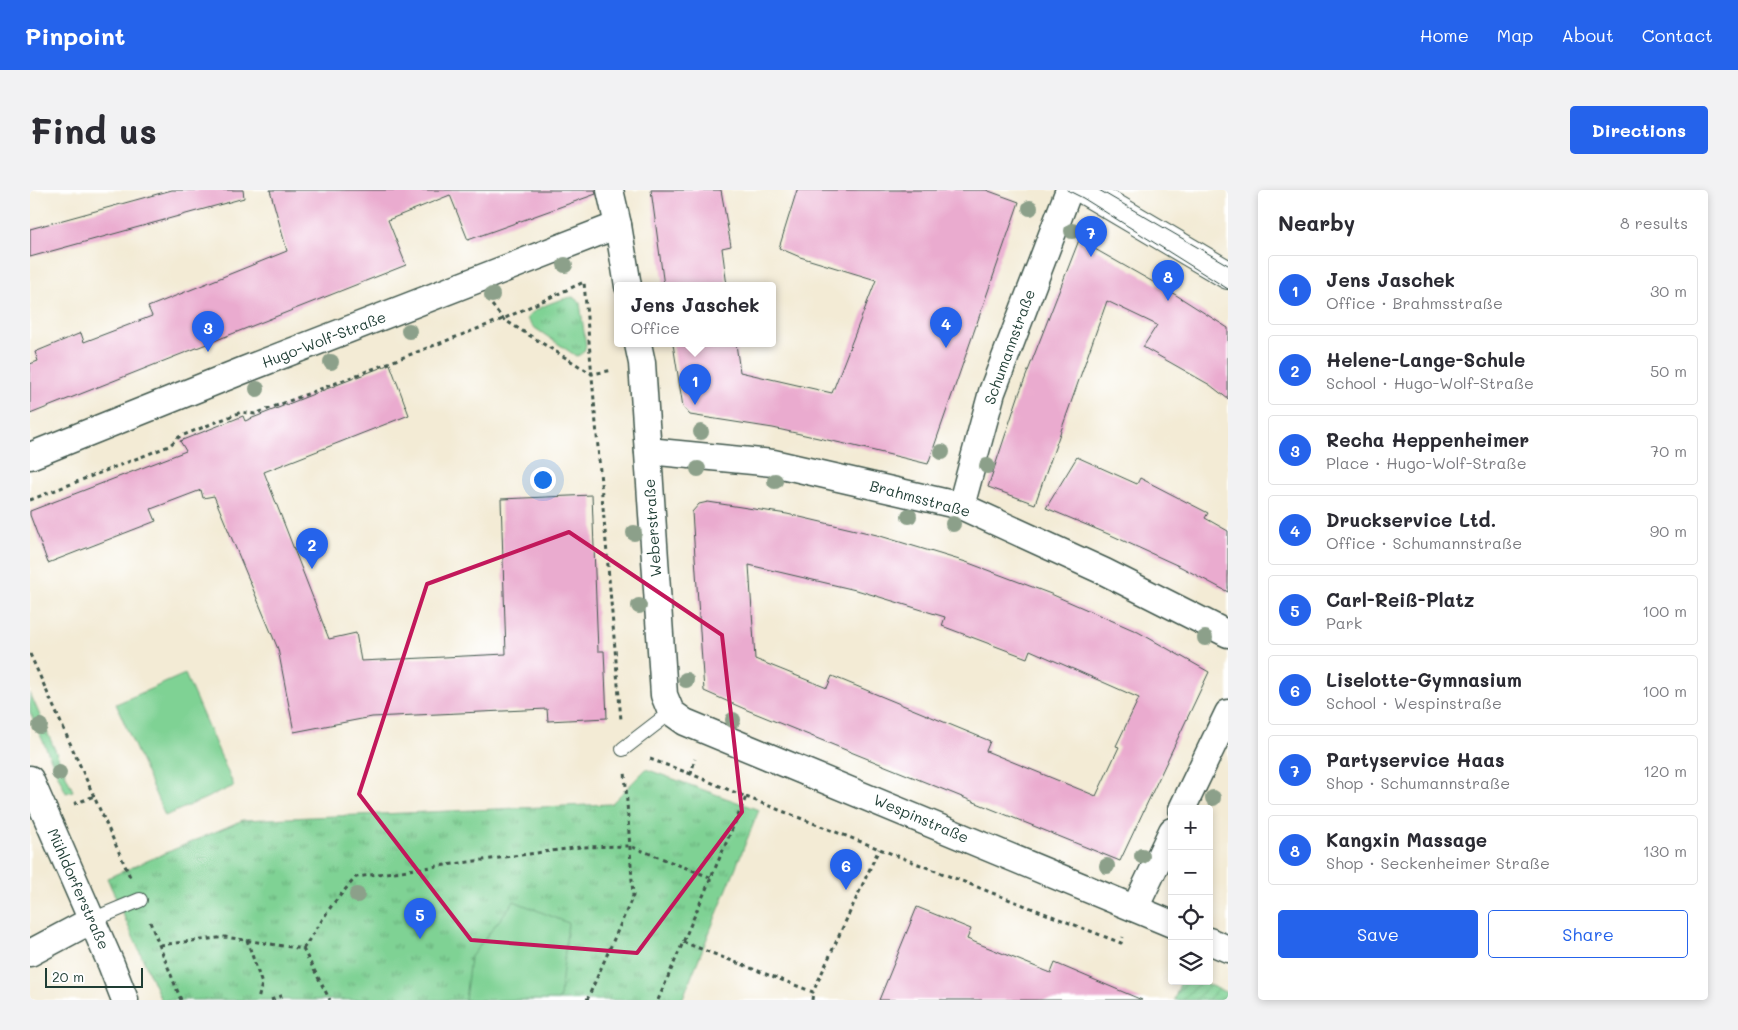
<!DOCTYPE html>
<html lang="en">
<head>
<meta charset="utf-8">
<style>
  body { margin:0; font-family:Mali,sans-serif; background:#f2f2f3; color:#2b2b33 }
  .controls { position:absolute; right:15px; bottom:15px; display:grid; overflow:hidden; border-radius:5px; box-shadow:0 2px 8px #0003 }
  .controls button { width:45px; height:45px; display:grid; place-items:center; padding:0; border:0; border-bottom:1px solid #e1e1e2; background:#fff; color:#2b2b33; font:25px sans-serif }
  .scale { position:absolute; left:15px; bottom:12px; width:98px; box-sizing:border-box; padding-left:5px; border:2px solid #1f3d34; border-top:0; font-size:14px; line-height:18px; white-space:nowrap; color:#1f3d34; -webkit-text-stroke:4px #fff; paint-order:stroke }
  .you { position:absolute; left:512px; top:289px; width:18px; height:18px; margin:-12px; border:4px solid #fff; border-radius:50%; background:#1a73e8; box-shadow:0 0 0 8px #1a73e833 }
  .badge { display:grid; place-items:center; width:32px; height:32px; border-radius:50%; background:#2563eb; color:#fff; font-size:16px; font-weight:700 }
  .pin { position:absolute; translate:-50% -41px; filter:drop-shadow(0 1px 2px #0008) }
  .pin::after { content:''; position:absolute; top:26px; width:18px; height:15px; background:inherit; clip-path:polygon(0 0,100% 0,50% 100%) }
  .popup { position:absolute; left:584px; top:92px; width:162px; height:65px; box-sizing:border-box; display:grid; place-content:center; border-radius:5px; background:#fff; filter:drop-shadow(0 1px 4px #0005); font-size:16px; white-space:nowrap; color:#7c7c81 }
  .popup b { font-size:19px; color:#2b2b33 }
  .popup::after { content:''; position:absolute; left:50%; top:100%; margin-left:-10px; border:10px solid transparent; border-top-color:#fff }
  .list { margin:0; padding:0; list-style:none }
  h2 { display:flex; justify-content:space-between; align-items:center; height:65px; margin:0; padding:0 20px; font-size:21px }
  h2 small { font-size:16px; font-weight:400; color:#7c7c81 }
  .list li { display:grid; grid-template-columns:32px 1fr auto; gap:15px; align-items:center; box-sizing:border-box; height:70px; margin:0 10px 10px; padding:0 10px; border:1px solid #e1e1e2; border-radius:5px }
  .list b { display:block; font-size:19px; white-space:nowrap }
  .list p { margin:0; font-size:16px; white-space:nowrap; color:#7c7c81 }
  .list em { font-size:16px; font-style:normal; color:#7c7c81 }
  .actions { display:flex; gap:10px; padding:15px 20px }
  .actions a { flex:1; padding:11px 0; border:1px solid #2563eb; border-radius:5px; text-align:center; font-size:18px; color:#2563eb }
  .actions .main { background:#2563eb; color:#fff }
  .icon { flex:none; width:28px; height:28px; fill:none; stroke:currentColor; stroke-width:2; stroke-linecap:round; stroke-linejoin:round }
  .map { position:relative; flex:none; width:1198px; height:810px; overflow:hidden; border-radius:5px }
  header { display:flex; align-items:center; gap:30px; box-sizing:border-box; height:70px; padding:0 25px; background:#2563eb; color:#fff }
  header strong { font-size:24px }
  nav { display:flex; gap:28px; margin-inline-start:auto; font-size:18px }
  .intro { display:flex; align-items:center; justify-content:space-between; box-sizing:border-box; height:120px; padding:0 30px }
  h1 { margin:0; font-size:35px }
  .button { padding:12px 22px; border-radius:5px; background:#2563eb; color:#fff; font-size:18px; font-weight:700 }
  main { display:flex; gap:30px; padding:0 30px }
  aside { flex:1; background:#fff; border-radius:5px; box-shadow:0 2px 8px #0003 }
  .map>svg:first-child { display:block }
  .grass { fill:url(#grass-tufts); stroke:#4f8864 }
  .garden { fill:url(#garden-furrows); stroke:#4f8864 }
  .pitch { fill:#7fd294; stroke:#4f8864 }
  .building { fill:#eaabcf; fill-rule:evenodd }
  .lines { fill:none; stroke-linecap:round; stroke-linejoin:round }
  .service-casing { stroke:#3f574c; stroke-width:16 }
  .minor-casing { stroke:#3f574c; stroke-width:29 }
  .tertiary-casing { stroke:#3f574c; stroke-width:30 }
  .path { stroke:#3f574c; stroke-width:3; stroke-dasharray:4 4; stroke-linecap:butt }
  .service { stroke:#fff; stroke-width:14 }
  .minor { stroke:#fff; stroke-width:26 }
  .tertiary { stroke:#fff; stroke-width:28 }
  .tram { stroke:#1f3d34; stroke-width:1 }
  .tree { fill:#8ca08a }
  .marked { fill:none; stroke:#c2185b; stroke-width:4; stroke-linejoin:round }
  .labels { text-anchor:middle; stroke-width:4.5; stroke-linejoin:round; paint-order:stroke }
  .street-label { font-size:15px; fill:#1f3d34; stroke:#fff }
</style>
</head>
<body>
<header>
<strong>Pinpoint</strong>
<nav><a>Home</a><a>Map</a><a>About</a><a>Contact</a></nav>
</header>
<div class="intro"><h1>Find us</h1><a class="button">Directions</a></div>
<main>
<div class="map">
<svg width="1198" height="810" viewBox="0 0 1198 810">
  <defs>
    <pattern id="grass-tufts" width="24" height="20" patternUnits="userSpaceOnUse" patternTransform="scale(1.25)"><rect width="24" height="20" fill="#7fd294"/><path d="M3 7l-1-3M5 7V3M7 7l1-3M15 17l-1-3M17 17v-4M19 17l1-3" fill="none" stroke="#67ac7a"/></pattern>
    <pattern id="garden-furrows" width="10" height="10" patternUnits="userSpaceOnUse" patternTransform="scale(1.25)"><rect width="10" height="10" fill="#7fd294"/><path d="M-1 1l2-2M0 10L10 0M9 11l2-2" fill="none" stroke="#67ac7a"/></pattern>
  </defs>
  <rect width="100%" height="100%" fill="#fff"/>
  <filter id="ink" filterUnits="userSpaceOnUse"><feTurbulence type="fractalNoise" baseFrequency=".02" numOctaves="2"/><feDisplacementMap in="SourceGraphic" scale="10" xChannelSelector="R" yChannelSelector="G"/><feConvolveMatrix kernelMatrix="1 2 1 2 8 2 1 2 1" color-interpolation-filters="sRGB"/></filter>
  <filter id="wash" filterUnits="userSpaceOnUse"><feTurbulence type="fractalNoise" baseFrequency=".0096" numOctaves="4" result="noise"/><feDisplacementMap in="SourceGraphic" scale="20" xChannelSelector="R" yChannelSelector="G"/><feGaussianBlur stdDeviation="1.12" result="paint"/><feColorMatrix in="noise" values="0 0 0 0 0 0 0 0 0 0 0 0 0 0 0 0 0 1.4 0 .05"/><feComposite in="paint" operator="in"/></filter>
  <g filter="url(#wash)">
    <rect width="100%" height="100%" fill="#f3ebd5"/>
    <g class="grass">
      <path d="M543 107 550 113 556 156C554 162 552 165 546 166L502 136 497 129C500 119 532 108 543 107Z"/>
      <polygon points="0,503 43,601 36,603 0,522"/>
      <polygon points="616,579 729,620 652,810 131,810 77,688 213,630 581,614"/>
    </g>
    <polygon class="garden" points="1151,791 1169,791 1198,803 1198,810 1144,810"/>
    <g class="pitch">
      <polygon points="155,484 204,596 135,626 86,514"/>
      <polygon points="484,711 538,733 530,807 528,810 435,810 440,768"/>
    </g>
    <g id="blocks">
      <g class="building">
        <polygon points="142,0 213,0 214,8 0,67 0,39"/>
        <polygon points="240,0 565,0 566,4 438,50 420,5 358,30 376,75 0,224 0,174 8,171 5,162 51,143 54,152 122,126 118,117 257,61"/>
        <polygon points="621,0 691,0 701,56 692,58 697,96 634,96"/>
        <polygon points="767,0 956,0 989,12 898,274 820,255 743,238 660,225 653,217 643,154 706,154 710,182 802,203 846,90 770,67 749,58"/>
        <polygon points="1049,50 1146,105 1198,138 1198,209 1180,195 1113,157 1127,135 1077,111 1005,314 958,297 989,204"/>
        <polygon points="360,174 379,225 234,282 299,449 326,443 331,471 476,464 471,309 562,305 568,461 574,461 577,528 518,531 517,519 342,527 264,542 248,459 184,306 173,308 171,300 121,319 126,331 18,373 0,325 0,321 156,261 150,251 213,226 215,231"/>
        <polygon points="1047,267 1107,294 1110,288 1178,323 1175,328 1198,341 1198,402 1151,377 1083,346 1016,318"/>
        <path d="M678 312 757 324 847 345 936 372 1021 404 1108 442 1179 482 1090 671 717 520 674 501 662 322 669 314ZM719 375 830 401 915 427 912 436 997 468 1000 460 1109 508 1086 556 1089 557 1066 606 956 561 960 551 802 486 797 498 725 469Z"/>
        <polygon points="887,717 941,739 937,749 1021,783 1025,773 1112,810 849,810"/>
      </g>
    </g>
  </g>
  <g filter="url(#ink)">
    <use href="#blocks" fill-opacity="0" stroke="#3f574c" stroke-width="1"/>
    <g class="lines">
      <g class="service-casing">
        <g id="service">
          <polyline points="593,559 641,522"/>
          <polyline points="62,730 110,710"/>
        </g>
      </g>
      <g class="minor-casing">
        <g id="minor">
          <polyline points="580,0 588,35 598,96"/>
          <polyline points="608,154 612,173 634,505 641,522 655,532 1142,734"/>
          <polyline points="618,261 743,273 931,316 1075,382 1198,444"/>
          <polyline points="0,266 214,180 588,35"/>
          <polyline points="931,316 962,202 1039,0"/>
          <polyline points="0,589 81,774 95,810"/>
          <polyline points="1152,619 1198,523"/>
          <polyline points="1105,718 1142,641"/>
          <polyline points="1179,751 1198,759"/>
          <polyline points="0,763 62,730"/>
        </g>
      </g>
      <g class="tertiary-casing">
        <polyline id="tertiary" points="1054,0 1198,85"/>
      </g>
      <g class="path">
        <polyline points="462,115 473,129 562,184 583,180"/>
        <polyline points="0,310 139,256 149,247 211,222 225,224 473,129 554,92 591,530"/>
        <polyline points="0,464 101,689"/>
        <polyline points="620,569 661,584"/>
        <polyline points="716,607 1091,753 1093,747"/>
        <polyline points="44,614 64,606"/>
        <polyline points="120,732 151,810"/>
        <polyline points="217,750 232,794 228,810"/>
        <polyline points="653,752 783,802 849,659"/>
        <polyline points="130,755 195,747 273,759 300,810"/>
        <polyline points="273,759 302,715 326,687 551,657 600,656 682,688"/>
        <polyline points="241,810 254,805"/>
        <polyline points="557,810 603,706 595,581"/>
        <polyline points="628,810 716,607 661,584 665,569"/>
        <polyline points="782,810 783,802"/>
      </g>
      <use href="#service" class="service"/>
      <use href="#minor" class="minor"/>
      <use href="#tertiary" class="tertiary"/>
      <g class="tram">
        <polyline points="1037,0 1053,8 1198,99"/>
        <polyline points="1069,0 1198,75"/>
      </g>
    </g>
    <g class="tree">
      <circle cx="1000" cy="18" r="8"/>
      <circle cx="1042" cy="41" r="8"/>
      <circle cx="535" cy="75" r="8"/>
      <circle cx="462" cy="105" r="8"/>
      <circle cx="379" cy="141" r="8"/>
      <circle cx="301" cy="172" r="8"/>
      <circle cx="227" cy="199" r="8"/>
      <circle cx="671" cy="242" r="8"/>
      <circle cx="912" cy="262" r="8"/>
      <circle cx="957" cy="276" r="8"/>
      <circle cx="668" cy="279" r="8"/>
      <circle cx="745" cy="291" r="8"/>
      <circle cx="879" cy="326" r="8"/>
      <circle cx="923" cy="334" r="8"/>
      <circle cx="604" cy="343" r="8"/>
      <circle cx="609" cy="416" r="8"/>
      <circle cx="1175" cy="448" r="8"/>
      <circle cx="656" cy="490" r="8"/>
      <circle cx="703" cy="530" r="8"/>
      <circle cx="10" cy="536" r="8"/>
      <circle cx="29" cy="583" r="8"/>
      <circle cx="1183" cy="608" r="8"/>
      <circle cx="1112" cy="666" r="8"/>
      <circle cx="1077" cy="676" r="8"/>
      <circle cx="327" cy="705" r="8"/>
    </g>
  </g>
  <path class="marked" d="M539 342 692 445 712 622 607 763 441 750 329 604 397 394Z"/>
  <g class="labels">
    <g class="street-label">
      <text transform="translate(294 150) rotate(-21)" y="5">Hugo-Wolf-Straße</text>
      <text transform="translate(980 157) rotate(-70)" y="5">Schumannstraße</text>
      <text transform="translate(890 309) rotate(15)" y="5">Brahmsstraße</text>
      <text transform="translate(623 338) rotate(-94)" y="5">Weberstraße</text>
      <text transform="translate(891 629) rotate(23)" y="5">Wespinstraße</text>
      <text transform="translate(48 699) rotate(66)" y="5">Mühldorferstraße</text>
    </g>
  </g>
</svg>
<div class="controls">
<button>+</button>
<button>−</button>
<button><svg class="icon" aria-label="locate" viewBox="0 0 24 24"><circle cx="12" cy="12" r="6"/><path d="M12 2v4M12 18v4M2 12h4M18 12h4"/></svg></button>
<button><svg class="icon" aria-label="layers" viewBox="0 0 24 24"><path d="M12 4l9 5-9 5-9-5zM3 14l9 5 9-5"/></svg></button>
</div>
<div class="scale">20 m</div>
<div class="you"></div>
<div class="pin badge" style="left:665px;top:215px">1</div>
<div class="popup"><b>Jens Jaschek</b>Office</div>
<div class="pin badge" style="left:282px;top:379px">2</div>
<div class="pin badge" style="left:178px;top:162px">3</div>
<div class="pin badge" style="left:916px;top:158px">4</div>
<div class="pin badge" style="left:390px;top:749px">5</div>
<div class="pin badge" style="left:816px;top:700px">6</div>
<div class="pin badge" style="left:1061px;top:67px">7</div>
<div class="pin badge" style="left:1138px;top:111px">8</div>
</div>
<aside>
<h2>Nearby<small>8 results</small></h2>
<ul class="list">
<li><span class="badge">1</span><div><b>Jens Jaschek</b><p>Office · Brahmsstraße</p></div><em>30 m</em></li>
<li><span class="badge">2</span><div><b>Helene-Lange-Schule</b><p>School · Hugo-Wolf-Straße</p></div><em>50 m</em></li>
<li><span class="badge">3</span><div><b>Recha Heppenheimer</b><p>Place · Hugo-Wolf-Straße</p></div><em>70 m</em></li>
<li><span class="badge">4</span><div><b>Druckservice Ltd.</b><p>Office · Schumannstraße</p></div><em>90 m</em></li>
<li><span class="badge">5</span><div><b>Carl-Reiß-Platz</b><p>Park</p></div><em>100 m</em></li>
<li><span class="badge">6</span><div><b>Liselotte-Gymnasium</b><p>School · Wespinstraße</p></div><em>100 m</em></li>
<li><span class="badge">7</span><div><b>Partyservice Haas</b><p>Shop · Schumannstraße</p></div><em>120 m</em></li>
<li><span class="badge">8</span><div><b>Kangxin Massage</b><p>Shop · Seckenheimer Straße</p></div><em>130 m</em></li>
</ul>
<div class="actions"><a class="main">Save</a><a>Share</a></div>
</aside>
</main>
</body>
</html>
